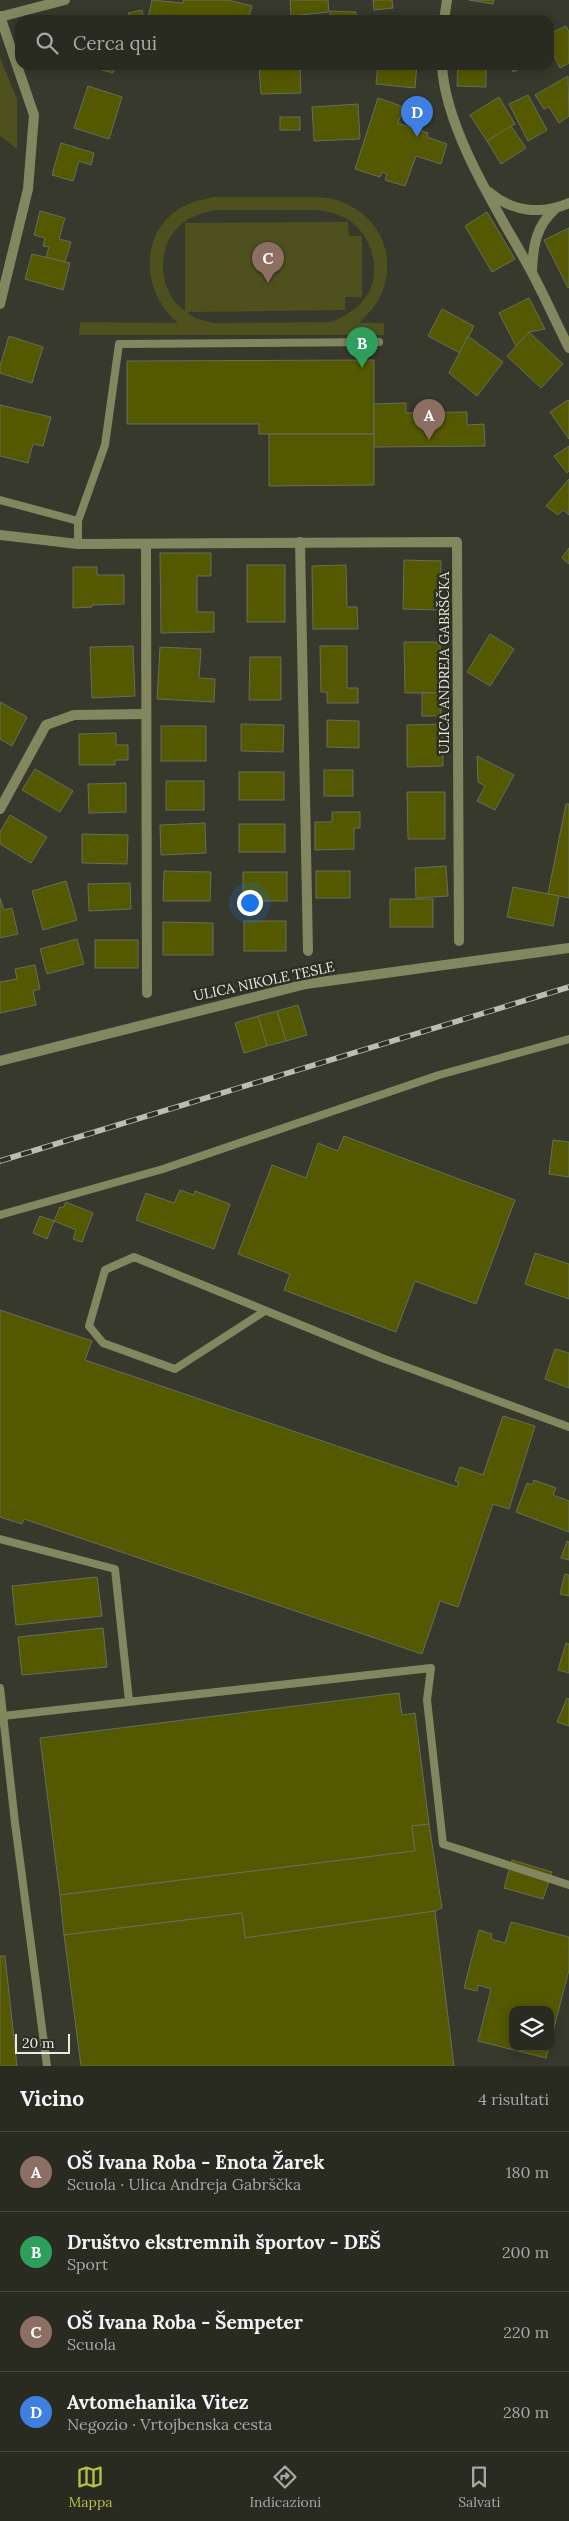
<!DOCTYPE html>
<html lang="it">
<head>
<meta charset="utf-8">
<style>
  body { margin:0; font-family:Lora,serif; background:#31332a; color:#f1f3f6 }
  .controls { position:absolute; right:15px; bottom:15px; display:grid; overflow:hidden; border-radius:10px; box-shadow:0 2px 12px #0003 }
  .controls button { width:45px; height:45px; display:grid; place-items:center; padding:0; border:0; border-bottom:1px solid #45473f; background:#292b21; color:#f1f3f6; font:25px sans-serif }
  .scale { position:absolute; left:15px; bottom:12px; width:55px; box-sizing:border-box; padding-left:5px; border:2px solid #e9eae2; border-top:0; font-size:14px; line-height:18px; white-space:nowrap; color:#e9eae2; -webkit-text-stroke:4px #2d2f22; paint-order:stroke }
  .you { position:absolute; left:249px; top:902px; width:18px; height:18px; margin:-12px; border:4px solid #fff; border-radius:50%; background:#1a73e8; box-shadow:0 0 0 8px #1a73e833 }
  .badge { display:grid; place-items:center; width:32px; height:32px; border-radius:50%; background:#b8c147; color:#fff; font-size:16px; font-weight:700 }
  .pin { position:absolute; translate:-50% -41px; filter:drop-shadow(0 1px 2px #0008) }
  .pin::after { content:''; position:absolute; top:26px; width:18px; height:15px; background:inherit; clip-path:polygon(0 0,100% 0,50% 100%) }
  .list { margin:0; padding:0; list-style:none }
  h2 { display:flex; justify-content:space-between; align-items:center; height:65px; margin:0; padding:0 20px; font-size:21px }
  h2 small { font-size:16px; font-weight:400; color:#a5a7a5 }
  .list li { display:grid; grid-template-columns:32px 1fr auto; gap:15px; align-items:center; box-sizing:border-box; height:80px; padding:0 20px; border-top:1px solid #45473f }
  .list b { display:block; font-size:19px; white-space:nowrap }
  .list p { margin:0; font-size:16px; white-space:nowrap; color:#a5a7a5 }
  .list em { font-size:16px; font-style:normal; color:#a5a7a5 }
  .icon { flex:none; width:28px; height:28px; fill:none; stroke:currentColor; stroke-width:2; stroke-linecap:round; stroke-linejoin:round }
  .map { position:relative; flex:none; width:569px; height:2066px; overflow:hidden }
  .search { position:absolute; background:#292b21; box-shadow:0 2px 12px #0003; left:15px; right:15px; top:15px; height:55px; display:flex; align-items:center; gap:12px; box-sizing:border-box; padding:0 18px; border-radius:15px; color:#a5a7a5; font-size:19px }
  .sheet { height:385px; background:#292b21 }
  nav { display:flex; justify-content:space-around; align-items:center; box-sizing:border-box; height:70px; border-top:1px solid #45473f; background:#292b21; font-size:14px; color:#a5a7a5 }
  nav a { display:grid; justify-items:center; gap:2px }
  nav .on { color:#b8c147 }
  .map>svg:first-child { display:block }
  .green { fill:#4e511e; fill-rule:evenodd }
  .building { fill:#545800; stroke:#6a6c5e }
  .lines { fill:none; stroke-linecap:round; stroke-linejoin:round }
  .service { stroke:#838760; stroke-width:8 }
  .minor { stroke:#838760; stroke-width:10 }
  .rail-casing { stroke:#bbbcb3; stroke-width:5.5 }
  .rail { stroke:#2d2f22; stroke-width:4; stroke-dasharray:11; stroke-linecap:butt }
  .labels { text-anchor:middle; stroke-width:5; stroke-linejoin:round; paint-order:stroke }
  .street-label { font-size:14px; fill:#e9eae2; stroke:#2d2f22 }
</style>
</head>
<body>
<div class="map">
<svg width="569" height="2066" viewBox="0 0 569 2066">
  <rect width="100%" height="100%" fill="#37392c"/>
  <g class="green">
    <polygon points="0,58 17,99 17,149 0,136"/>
    <path d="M214 197C241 197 267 197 294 197 308 197 327 196 340 201 366 211 385 232 387 260 389 287 378 305 359 323H384V335H79L80 322 178 323C138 290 139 223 191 203 198 200 206 199 214 197ZM215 210C240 210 266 210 291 210 305 210 320 209 333 213 360 220 376 247 374 274 372 299 352 314 331 322L213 323 195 318 187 312 345 310V297H362V236H349L348 222 185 223V311C157 292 155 244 183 223 193 215 203 213 215 210Z"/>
  </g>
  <g class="building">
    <polygon points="152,0 183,3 183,0 228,0 252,6 248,20 156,20 148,18"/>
    <polygon points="290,0 328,0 329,12 291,16"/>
    <polygon points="373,0 392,0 393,8 374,10"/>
    <polygon points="469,0 494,0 493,4"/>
    <polygon points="142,10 144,20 130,20 128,13"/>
    <polygon points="330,11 356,12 356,20 330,20"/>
    <polygon points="566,26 569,32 569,63 560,68 552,52 549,34"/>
    <polygon points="85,65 115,65 113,73"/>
    <polygon points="259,65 300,65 301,93 261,94"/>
    <polygon points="378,65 417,65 415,88 376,84"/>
    <polygon points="458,65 486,65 486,87 457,86"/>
    <polygon points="510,65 528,65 513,72"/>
    <polygon points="568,76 569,116 559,123 549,107 544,109 535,95"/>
    <polygon points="88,86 122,97 109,139 74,128"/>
    <polygon points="528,95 547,130 528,141 509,104"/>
    <polygon points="499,97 515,124 487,141 470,115"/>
    <polygon points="378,98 404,107 398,123 428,133 427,137 447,144 441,164 416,156 405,186 385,180 387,174 382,172 380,177 355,169"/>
    <polygon points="358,104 360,139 314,141 312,107"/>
    <rect x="280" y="117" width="20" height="13"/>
    <polygon points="511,126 526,148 501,164 487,141"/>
    <polygon points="61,143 94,153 91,165 79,161 73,181 52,175"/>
    <polygon points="40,211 65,218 59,239 71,242 65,262 46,257 49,247 43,246 45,238 34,235"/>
    <polygon points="487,212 515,259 492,272 465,226"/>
    <polygon points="569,228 569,287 568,288 544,240"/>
    <polygon points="32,254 70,263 63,290 25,279"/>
    <polygon points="529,298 545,329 529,332 516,346 499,313"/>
    <polygon points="442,309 474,326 460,353 428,336"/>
    <polygon points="529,332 563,364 541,388 507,356"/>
    <polygon points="9,336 43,347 32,383 0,373 0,366"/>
    <polygon points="468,336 503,362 477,396 449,373"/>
    <polygon points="374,360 374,434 259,434 259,424 127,424 127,361"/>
    <polygon points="568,400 569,401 569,439 550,412"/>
    <polygon points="406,403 406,413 467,412 467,425 484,424 485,446 374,447 374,404"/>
    <polygon points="0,405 51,417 43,446 33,444 28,463 0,456"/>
    <polygon points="269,434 374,434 374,485 269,486"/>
    <polygon points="569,446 569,471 567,473 554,456"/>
    <polygon points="569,479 569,515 563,510 558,515 546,506"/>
    <polygon points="569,548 569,564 562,558"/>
    <polygon points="160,553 211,553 211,576 197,576 197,612 214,612 214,632 161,633"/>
    <polygon points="404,560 441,561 440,610 403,609"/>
    <rect x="247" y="565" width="38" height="57"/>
    <polygon points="346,565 347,607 357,607 358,629 313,629 312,566"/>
    <polygon points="73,567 97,567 97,575 124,575 124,604 92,605 92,607 73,608"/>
    <polygon points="490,634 514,649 490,686 467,672"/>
    <polygon points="404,642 440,642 441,693 405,693"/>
    <polygon points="133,646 135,696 92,698 90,647"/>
    <polygon points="320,646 347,646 347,688 358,688 358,703 327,703 327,692 321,692"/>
    <polygon points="160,647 201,649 199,678 215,679 214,702 157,699"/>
    <polygon points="250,657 281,657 281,700 249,700"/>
    <rect x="422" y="693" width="19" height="23"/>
    <polygon points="0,702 27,717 12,746 0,739"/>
    <polygon points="327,720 359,721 359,748 327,747"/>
    <polygon points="241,724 284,725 283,752 241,751"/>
    <polygon points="443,724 443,766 407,767 407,725"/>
    <rect x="161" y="726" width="45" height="35"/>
    <polygon points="116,733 116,745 128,745 128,760 115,760 115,765 79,765 79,734"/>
    <polygon points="477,756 514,775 495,810 477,801 485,786 478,782"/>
    <polygon points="35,769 73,791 60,812 22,790"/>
    <rect x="324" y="770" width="29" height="26"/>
    <rect x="239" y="772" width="45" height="28"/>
    <rect x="166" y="781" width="38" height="29"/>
    <polygon points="126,783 126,812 89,813 88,784"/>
    <polygon points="407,792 445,792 445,839 408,839"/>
    <polygon points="566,804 569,804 569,898 548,894"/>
    <polygon points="332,812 360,812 360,828 354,828 354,849 315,850 315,822 332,822"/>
    <polygon points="10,815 47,837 31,863 0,844 0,832"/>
    <polygon points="205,823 206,853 161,855 160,825"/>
    <rect x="239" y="824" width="46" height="28"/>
    <polygon points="82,834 128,835 127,864 82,863"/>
    <polygon points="446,866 448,896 416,898 415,868"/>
    <polygon points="164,871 211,872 210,901 163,901"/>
    <rect x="316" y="871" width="34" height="27"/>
    <rect x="243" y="872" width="44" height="29"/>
    <polygon points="66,881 77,920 43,930 32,891"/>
    <polygon points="130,883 131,909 89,911 88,884"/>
    <polygon points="513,887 559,896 553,926 507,917"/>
    <polygon points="0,898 4,910 12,908 18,934 0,938"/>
    <rect x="390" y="899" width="43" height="28"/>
    <rect x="244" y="921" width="42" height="30"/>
    <polygon points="163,922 213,923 213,955 163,955"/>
    <polygon points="77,939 84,964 47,974 40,949"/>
    <rect x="95" y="940" width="43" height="28"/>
    <polygon points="35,965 40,989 33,991 36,1005 0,1013 0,982 17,979 15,969"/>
    <polygon points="298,1005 307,1035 286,1041 277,1011"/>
    <polygon points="277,1011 286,1041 267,1046 258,1016"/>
    <polygon points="258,1016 267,1046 244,1053 235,1023"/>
    <polygon points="344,1136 515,1200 476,1304 415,1281 396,1332 284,1290 290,1274 238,1254 272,1165 306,1178 318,1143 338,1151"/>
    <polygon points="553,1140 569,1142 569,1177 549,1174"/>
    <polygon points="180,1190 194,1195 195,1191 230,1204 214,1249 136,1220 146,1193 174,1203"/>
    <polygon points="66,1202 93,1213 82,1242 73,1239 76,1230 54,1221 60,1207 63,1208"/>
    <polygon points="40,1216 54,1221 47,1239 33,1233"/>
    <polygon points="535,1253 569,1264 569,1299 525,1284"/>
    <polygon points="0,1310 92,1341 85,1360 457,1487 459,1482 455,1481 460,1467 483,1475 503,1416 535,1426 509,1509 493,1504 458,1607 440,1601 422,1654 24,1519 22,1524 0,1517"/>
    <polygon points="555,1349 569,1353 569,1388 545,1379"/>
    <polygon points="534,1480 556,1488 553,1495 569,1501 569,1532 516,1512 527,1483 532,1485"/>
    <polygon points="567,1541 569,1542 569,1560 561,1558"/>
    <polygon points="565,1574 569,1575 569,1596 560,1594"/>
    <polygon points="97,1577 102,1616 16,1625 12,1586"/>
    <polygon points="103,1628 107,1667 22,1675 18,1637"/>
    <polygon points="566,1643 569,1644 569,1673 558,1670"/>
    <polygon points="399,1693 402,1715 415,1713 429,1824 412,1826 415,1851 60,1895 40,1738"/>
    <polygon points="567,1698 569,1699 569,1726 557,1722"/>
    <polygon points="429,1824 442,1908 435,1911 245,1938 242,1913 64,1935 60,1895 415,1851 412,1826"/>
    <polygon points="512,1860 552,1872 543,1899 504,1888"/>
    <polygon points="435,1911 454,2066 81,2066 64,1935 242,1913 245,1938"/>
    <polygon points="511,1922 569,1937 569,1970 550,2043 550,2010 513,2010 513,2047 549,2047 546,2058 478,2041 491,1989 478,1985 477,1991 464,1988 479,1930 492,1934 491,1939 505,1943"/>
    <polygon points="0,1956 5,1956 17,2066 0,2066"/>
  </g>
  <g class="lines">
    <g class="service">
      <polyline points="0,500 78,521 78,544"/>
      <polyline points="78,521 105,445 119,344 379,342"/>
      <polyline points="0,1215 163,1169 439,1075 569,1039"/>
      <polyline points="265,1311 175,1369 103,1343 89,1326 105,1270 134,1257 382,1358 569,1427"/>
      <polyline points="0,1539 115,1569 129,1701"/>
      <polyline points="0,1688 15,1823 47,2066"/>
      <polyline points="3,1716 431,1668 427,1700 443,1844 569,1885"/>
    </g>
    <g class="minor">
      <polyline points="0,16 34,115 28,189 0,304"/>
      <polyline points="0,17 65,0"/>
      <polyline points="444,20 447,0"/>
      <path d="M442 65C445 130 499 213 530 269 544 295 556 322 569 348"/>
      <path d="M489 192C512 212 542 215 569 203"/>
      <path d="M532 271C533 246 536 226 555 209"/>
      <polyline points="0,535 78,544 457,542 459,941"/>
      <polyline points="300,542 308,951"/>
      <polyline points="146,544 147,993"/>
      <polyline points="0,809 46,725 74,715 145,714"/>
      <polyline points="0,1061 306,984 569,948"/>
    </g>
    <g class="rail-casing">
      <polyline id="rail" points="0,1161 569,987"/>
    </g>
    <use href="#rail" class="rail"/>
  </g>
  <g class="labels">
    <g class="street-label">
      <text transform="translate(444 663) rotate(-90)" y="5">ULICA ANDREJA GABRŠČKA</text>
      <text transform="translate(264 981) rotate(-12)" y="5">ULICA NIKOLE TESLE</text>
    </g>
  </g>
</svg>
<div class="controls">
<button><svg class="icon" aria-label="layers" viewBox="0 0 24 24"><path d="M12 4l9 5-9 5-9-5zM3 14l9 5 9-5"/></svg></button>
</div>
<div class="scale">20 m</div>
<div class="you"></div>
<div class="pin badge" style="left:429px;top:440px;background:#8d6e63">A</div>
<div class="pin badge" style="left:362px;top:368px;background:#2e9e5b">B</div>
<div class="pin badge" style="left:268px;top:283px;background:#8d6e63">C</div>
<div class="pin badge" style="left:417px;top:137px;background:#3f7fe0">D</div>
<div class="search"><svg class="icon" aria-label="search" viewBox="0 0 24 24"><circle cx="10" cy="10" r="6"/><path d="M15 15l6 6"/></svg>Cerca qui</div>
</div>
<section class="sheet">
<h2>Vicino<small>4 risultati</small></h2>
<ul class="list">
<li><span class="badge" style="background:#8d6e63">A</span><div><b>OŠ Ivana Roba - Enota Žarek</b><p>Scuola · Ulica Andreja Gabrščka</p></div><em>180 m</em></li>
<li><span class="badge" style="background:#2e9e5b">B</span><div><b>Društvo ekstremnih športov - DEŠ</b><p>Sport</p></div><em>200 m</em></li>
<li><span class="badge" style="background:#8d6e63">C</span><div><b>OŠ Ivana Roba - Šempeter</b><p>Scuola</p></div><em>220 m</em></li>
<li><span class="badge" style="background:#3f7fe0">D</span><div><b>Avtomehanika Vitez</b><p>Negozio · Vrtojbenska cesta</p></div><em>280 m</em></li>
</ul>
</section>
<nav>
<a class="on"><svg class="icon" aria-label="map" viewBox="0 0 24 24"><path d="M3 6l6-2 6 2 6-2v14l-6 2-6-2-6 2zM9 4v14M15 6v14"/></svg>Mappa</a>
<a><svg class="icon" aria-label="directions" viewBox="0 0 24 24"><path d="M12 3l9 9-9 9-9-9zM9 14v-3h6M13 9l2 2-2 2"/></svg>Indicazioni</a>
<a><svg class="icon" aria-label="saved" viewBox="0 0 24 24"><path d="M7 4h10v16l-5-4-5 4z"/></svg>Salvati</a>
</nav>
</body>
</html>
